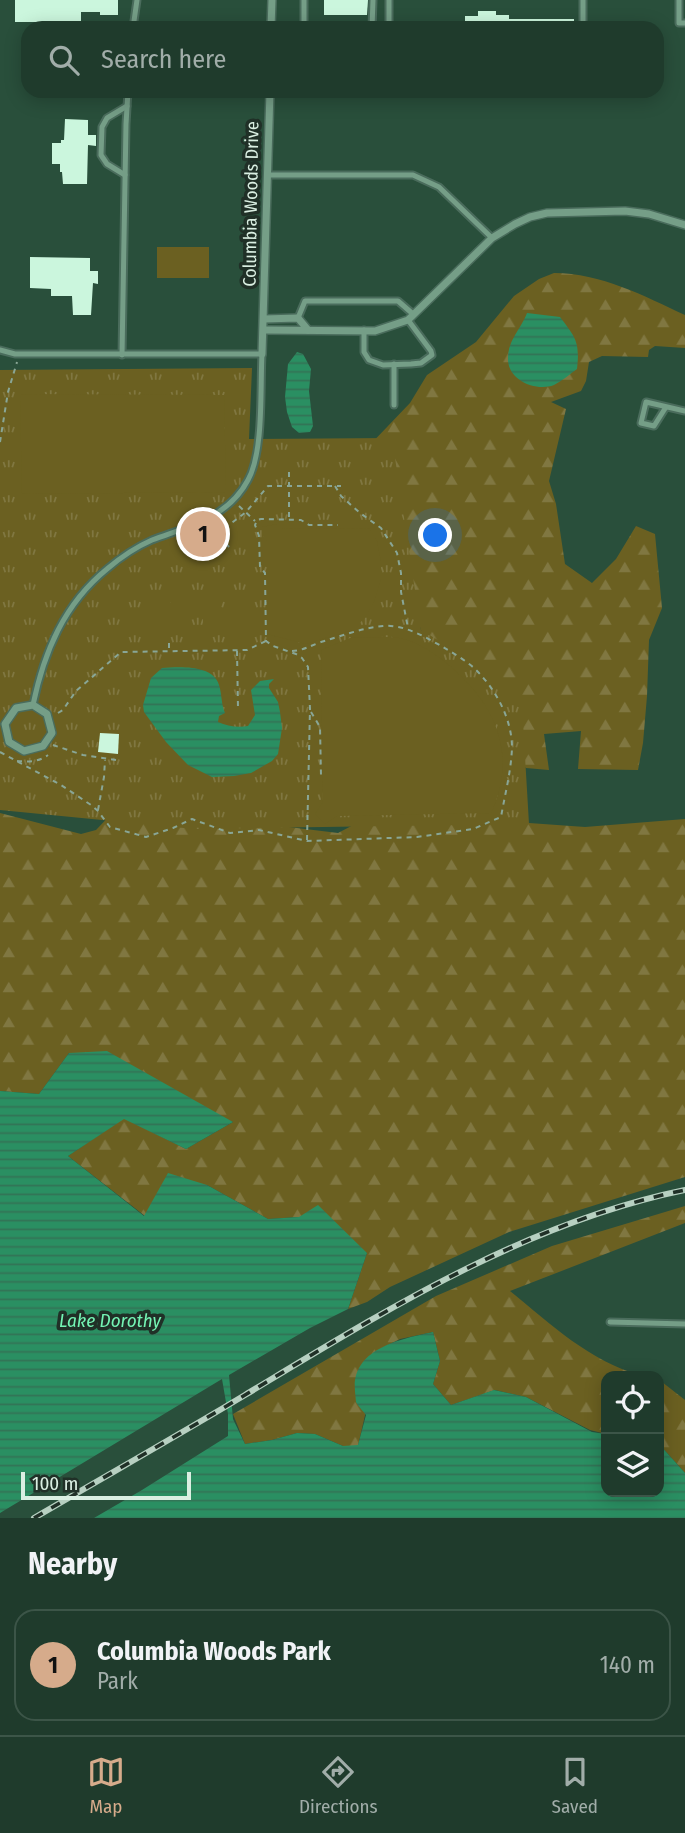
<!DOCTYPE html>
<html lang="en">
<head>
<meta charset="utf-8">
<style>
  body { margin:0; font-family:"Fira Sans Condensed",sans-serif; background:#2c4638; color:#f1f3f6 }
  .controls { position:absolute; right:21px; bottom:21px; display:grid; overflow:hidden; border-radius:14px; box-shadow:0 4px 18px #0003 }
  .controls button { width:63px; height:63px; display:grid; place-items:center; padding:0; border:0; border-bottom:2px solid #3c5548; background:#1f3b2c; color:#f1f3f6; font:35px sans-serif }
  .scale { position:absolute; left:21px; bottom:18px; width:170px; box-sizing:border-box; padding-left:7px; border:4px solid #daefe2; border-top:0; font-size:19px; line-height:24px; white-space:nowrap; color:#daefe2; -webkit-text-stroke:5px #203027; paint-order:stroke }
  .you { position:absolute; left:436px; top:536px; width:24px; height:24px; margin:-18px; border:5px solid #fff; border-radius:50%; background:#1a73e8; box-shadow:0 0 0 10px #1a73e833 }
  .badge { display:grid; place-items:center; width:46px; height:46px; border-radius:50%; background:#d6ab8b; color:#111; font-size:23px; font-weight:700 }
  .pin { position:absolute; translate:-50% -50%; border:4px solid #fff; box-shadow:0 2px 7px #0006 }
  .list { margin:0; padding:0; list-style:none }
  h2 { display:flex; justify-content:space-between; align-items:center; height:91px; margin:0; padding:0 28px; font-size:30px }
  h2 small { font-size:23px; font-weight:400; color:#a1ada9 }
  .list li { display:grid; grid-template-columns:46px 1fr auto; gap:21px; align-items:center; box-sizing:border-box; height:112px; margin:0 14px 14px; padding:0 14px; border:2px solid #3c5548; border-radius:21px }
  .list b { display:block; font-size:26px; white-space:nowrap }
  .list p { margin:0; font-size:23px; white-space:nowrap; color:#a1ada9 }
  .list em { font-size:23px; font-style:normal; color:#a1ada9 }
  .icon { flex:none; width:38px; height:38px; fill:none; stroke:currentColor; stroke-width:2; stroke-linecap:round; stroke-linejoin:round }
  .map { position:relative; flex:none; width:685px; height:1518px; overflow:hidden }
  .search { position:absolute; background:#1f3b2c; box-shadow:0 4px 18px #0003; left:21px; right:21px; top:21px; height:77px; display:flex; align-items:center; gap:18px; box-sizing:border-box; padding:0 24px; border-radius:21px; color:#a1ada9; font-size:26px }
  .sheet { height:217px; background:#1f3b2c }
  nav { display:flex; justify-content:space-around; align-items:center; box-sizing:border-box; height:98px; border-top:2px solid #3c5548; background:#1f3b2c; font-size:19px; color:#a1ada9 }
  nav a { display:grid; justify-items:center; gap:4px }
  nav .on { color:#d6ab8b }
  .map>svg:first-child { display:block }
  .forest { fill:url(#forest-firs) }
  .park { fill:url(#park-tufts) }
  .pitch { fill:#6b6021 }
  .water { fill:url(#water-rules) }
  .building { fill:#cbf6dd }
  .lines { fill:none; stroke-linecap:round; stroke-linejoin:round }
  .lane-casing { stroke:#4a6c5c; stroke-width:9 }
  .street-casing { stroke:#4a6c5c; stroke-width:10 }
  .path { stroke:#89a696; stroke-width:2; stroke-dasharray:5 5; stroke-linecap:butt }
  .lane { stroke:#759e87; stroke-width:5 }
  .street { stroke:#759e87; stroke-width:7 }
  .rail-casing { stroke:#b7d0c1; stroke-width:6 }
  .rail { stroke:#203027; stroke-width:3.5; stroke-dasharray:10; stroke-linecap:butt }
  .labels { text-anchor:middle; stroke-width:7; stroke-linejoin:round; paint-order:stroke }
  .street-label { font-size:18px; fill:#daefe2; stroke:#203027 }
  .water-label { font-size:19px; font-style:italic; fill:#74f4b4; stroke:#203027 }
</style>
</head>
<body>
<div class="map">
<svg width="685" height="1518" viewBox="0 0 685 1518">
  <defs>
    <pattern id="forest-firs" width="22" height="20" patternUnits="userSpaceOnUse" patternTransform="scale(1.75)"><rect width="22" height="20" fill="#6b6021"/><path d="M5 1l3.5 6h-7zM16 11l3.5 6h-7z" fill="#807741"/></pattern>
    <pattern id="park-tufts" width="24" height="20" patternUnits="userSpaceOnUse" patternTransform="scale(1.75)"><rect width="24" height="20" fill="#6b6021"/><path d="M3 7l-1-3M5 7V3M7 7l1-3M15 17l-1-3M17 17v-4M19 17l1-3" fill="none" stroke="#807741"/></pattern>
    <pattern id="water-rules" width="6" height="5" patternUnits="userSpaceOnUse" patternTransform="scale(1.75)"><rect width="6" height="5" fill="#2a8f62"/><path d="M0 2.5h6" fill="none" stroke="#337356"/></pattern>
  </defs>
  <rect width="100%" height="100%" fill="#294f3b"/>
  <g class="forest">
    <path d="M554 273C601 273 644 296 685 315V348L655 346 649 350 648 357 602 356 589 362 586 381 581 391 551 402 566 409 549 481 556 504 565 564 592 583 616 559 636 526 655 534 662 608 649 640 647 696 643 743 638 770 578 769 581 731 544 734 549 770 526 768 516 757 421 630 365 450 410 403 427 375 476 342 514 296 539 279Z"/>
    <polygon points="119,806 338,833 361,821 474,819 585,827 685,819 685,1177 509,1232 390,1287 367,1302 348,1309 367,1253 299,1217 268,1219 207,1185 145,1216 68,1156 124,1118 186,1149 233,1122 69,1053 39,1094 0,1091 0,813 81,834 96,830"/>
    <path d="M685 1206V1223L510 1291C553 1326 588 1360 642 1376H606V1434L590 1430 526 1397 495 1390 451 1405 433 1384 440 1361 433 1332 400 1339 380 1349 358 1446H343L315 1434 297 1433 272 1440 245 1444 233 1414 436 1296 552 1246Z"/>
    <polygon points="659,1381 662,1382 685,1400 685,1473 659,1444"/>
  </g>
  <polygon class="park" points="252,368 249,439 392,438 421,630 521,689 529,824 194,829 0,810 0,370"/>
  <g class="pitch">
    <rect x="157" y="247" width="52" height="31"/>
    <polygon points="20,394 224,395 226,492 22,494"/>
    <polygon points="277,524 283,529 369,528 377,541 381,561 381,579 374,602 364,619 352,630 306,644 267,634 267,541 262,535 262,527"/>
    <rect x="147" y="592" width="18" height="41"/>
    <rect x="171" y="592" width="19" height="41"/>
    <rect x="203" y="592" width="18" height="40"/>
    <rect x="228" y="592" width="18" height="40"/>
    <path d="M382 637C389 637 397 637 403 639 420 643 437 655 450 666 496 705 518 755 491 813L337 816 325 824 315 814 323 802 321 650 350 638Z"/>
  </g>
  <g class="water">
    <path d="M527 313 560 317C576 338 580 342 577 369 570 374 562 381 554 385 536 392 507 380 508 358 508 340 521 329 527 313Z"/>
    <polygon points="297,352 303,354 311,369 309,391 313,426 310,432 299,433 292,427 287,412 285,397 288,364"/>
    <path d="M162 668C178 667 213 664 219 685 222 694 221 704 225 713L219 716 218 722C227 726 238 728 248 726L255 715 251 690 260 681 274 679 269 684V688L278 702 280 712 282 728 278 754 272 761 251 773 234 776 212 777 188 765 166 742 144 712 143 705 151 678Z"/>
    <path d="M107 1051 233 1122 186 1149 124 1119 68 1156 144 1216 168 1173 207 1185 268 1219 299 1217 318 1205 367 1253 348 1309 310 1328 229 1375 233 1419 245 1444 272 1440 297 1433 315 1434 343 1446 358 1445 366 1415C363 1411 358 1406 356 1402 356 1401 355 1392 355 1391 351 1349 400 1339 433 1332L440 1361 433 1384 451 1405 494 1390 526 1397 592 1432 606 1434V1492H659V1444L685 1473V1518H94L142 1490 228 1436V1414L222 1379 0 1513V1091L39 1094 69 1053Z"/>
  </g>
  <g class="building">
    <polygon points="15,0 118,0 118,15 100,15 100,12 81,12 81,22 15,22"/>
    <polygon points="324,0 368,0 367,15 324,15"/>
    <polygon points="478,11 496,11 496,15 509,15 509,19 574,19 574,28 465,28 465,16 478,16"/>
    <polygon points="65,119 88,120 88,135 96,135 96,146 88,145 87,184 63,184 62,172 60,172 60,164 52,164 52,143 61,143 61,140 64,140"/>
    <polygon points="30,257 90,258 90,271 98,271 98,284 93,283 91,315 73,315 72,296 51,296 51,289 30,288"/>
    <polygon points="100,733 119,734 118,754 98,752"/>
  </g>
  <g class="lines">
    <g class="lane-casing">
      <g id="lane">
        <polyline points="304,0 304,28"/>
        <polyline points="389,0 389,28"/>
        <polyline points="583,0 583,28"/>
        <polyline points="679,0 679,23 685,23"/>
        <polyline points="133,28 137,0"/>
        <polyline points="372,28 373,0"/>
        <polyline points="125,175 107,164 101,155 102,127 107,118 127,106"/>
        <polyline points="268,175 413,175 439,187 492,238"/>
        <polyline points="298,318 305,301 398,301 413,314"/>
        <polyline points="364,330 364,352 369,360 383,365 411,364 421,363 432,355 431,351 408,320"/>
        <path d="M0 350 15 354H262C260 389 264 451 248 480 228 518 189 526 152 540 136 547 121 557 107 569 64 604 44 652 33 705"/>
        <polyline points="122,355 126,124 128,91"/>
        <polyline points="394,405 394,364"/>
        <polyline points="666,407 654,426 641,423 646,402 685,411"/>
        <polyline points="610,1322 685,1324"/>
      </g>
    </g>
    <g class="street-casing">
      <g id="street">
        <polyline points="271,28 272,0"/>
        <polyline points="264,319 298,318 308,330"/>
        <polyline points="264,330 375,331 408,320 492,238 515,224 530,217 547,213 625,211 649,214 685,225"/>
        <polyline points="262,354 270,91"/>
        <polygon points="33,705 47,714 52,733 43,746 24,751 9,742 5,724 16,708"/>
      </g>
    </g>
    <g class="path">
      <polyline points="0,442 8,392 17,362"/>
      <polyline points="289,472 289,518"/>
      <polyline points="335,486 341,496 360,513 381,528 397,553 401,573 401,592 408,628"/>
      <polyline points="239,506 255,521"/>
      <path d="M229 547C224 541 222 535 225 528L246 512 268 486H341"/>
      <polyline points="169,643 169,650"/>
      <polyline points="237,651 238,708"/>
      <polyline points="311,712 320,727 321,776"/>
      <polyline points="58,713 63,710 76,691 121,652 247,650 266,641"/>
      <polyline points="53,745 83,755 116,760"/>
      <path d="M0 752 61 785 91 805 98 811 110 827 146 837 173 828 192 819 230 833 259 830 307 841 417 837 473 829 501 817C505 794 511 772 512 748 512 718 495 688 474 668 465 660 453 653 443 647 425 637 404 624 383 626 362 628 341 636 321 642 310 646 302 651 291 651"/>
      <path d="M17 761C28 762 39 762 48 755"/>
      <polyline points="98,810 104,777 105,760"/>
      <polyline points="307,840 310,709 308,667 302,658 296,654 273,646 266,641 265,573 260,567 259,536 255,525 257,520 261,519 301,520 309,525 338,525"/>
    </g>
    <use href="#lane" class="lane"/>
    <use href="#street" class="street"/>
    <g class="rail-casing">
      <path id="rail" d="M34 1518C104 1477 175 1437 245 1395 383 1312 524 1223 685 1190"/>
    </g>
    <use href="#rail" class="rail"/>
  </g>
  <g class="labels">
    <g class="street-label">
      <text transform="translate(251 204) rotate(-89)" y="6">Columbia Woods Drive</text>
    </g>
    <g class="water-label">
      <text x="110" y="1327">Lake Dorothy</text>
    </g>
  </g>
</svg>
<div class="controls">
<button><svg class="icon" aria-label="locate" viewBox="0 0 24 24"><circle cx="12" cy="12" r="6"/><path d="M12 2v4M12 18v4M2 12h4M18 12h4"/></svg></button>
<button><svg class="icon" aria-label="layers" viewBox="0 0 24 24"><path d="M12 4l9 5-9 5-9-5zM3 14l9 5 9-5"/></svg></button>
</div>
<div class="scale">100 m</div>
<div class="you"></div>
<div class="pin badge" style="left:203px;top:534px">1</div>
<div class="search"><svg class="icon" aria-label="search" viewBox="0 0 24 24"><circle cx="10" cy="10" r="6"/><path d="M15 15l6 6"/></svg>Search here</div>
</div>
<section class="sheet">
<h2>Nearby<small></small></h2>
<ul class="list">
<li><span class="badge">1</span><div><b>Columbia Woods Park</b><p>Park</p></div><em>140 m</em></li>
</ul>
</section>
<nav>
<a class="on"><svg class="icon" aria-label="map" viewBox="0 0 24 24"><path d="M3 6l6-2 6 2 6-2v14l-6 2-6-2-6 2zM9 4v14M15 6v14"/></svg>Map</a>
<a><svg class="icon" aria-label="directions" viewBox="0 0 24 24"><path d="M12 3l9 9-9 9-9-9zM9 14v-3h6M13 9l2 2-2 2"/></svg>Directions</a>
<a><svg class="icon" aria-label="saved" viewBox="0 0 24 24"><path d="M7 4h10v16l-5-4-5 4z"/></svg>Saved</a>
</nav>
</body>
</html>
